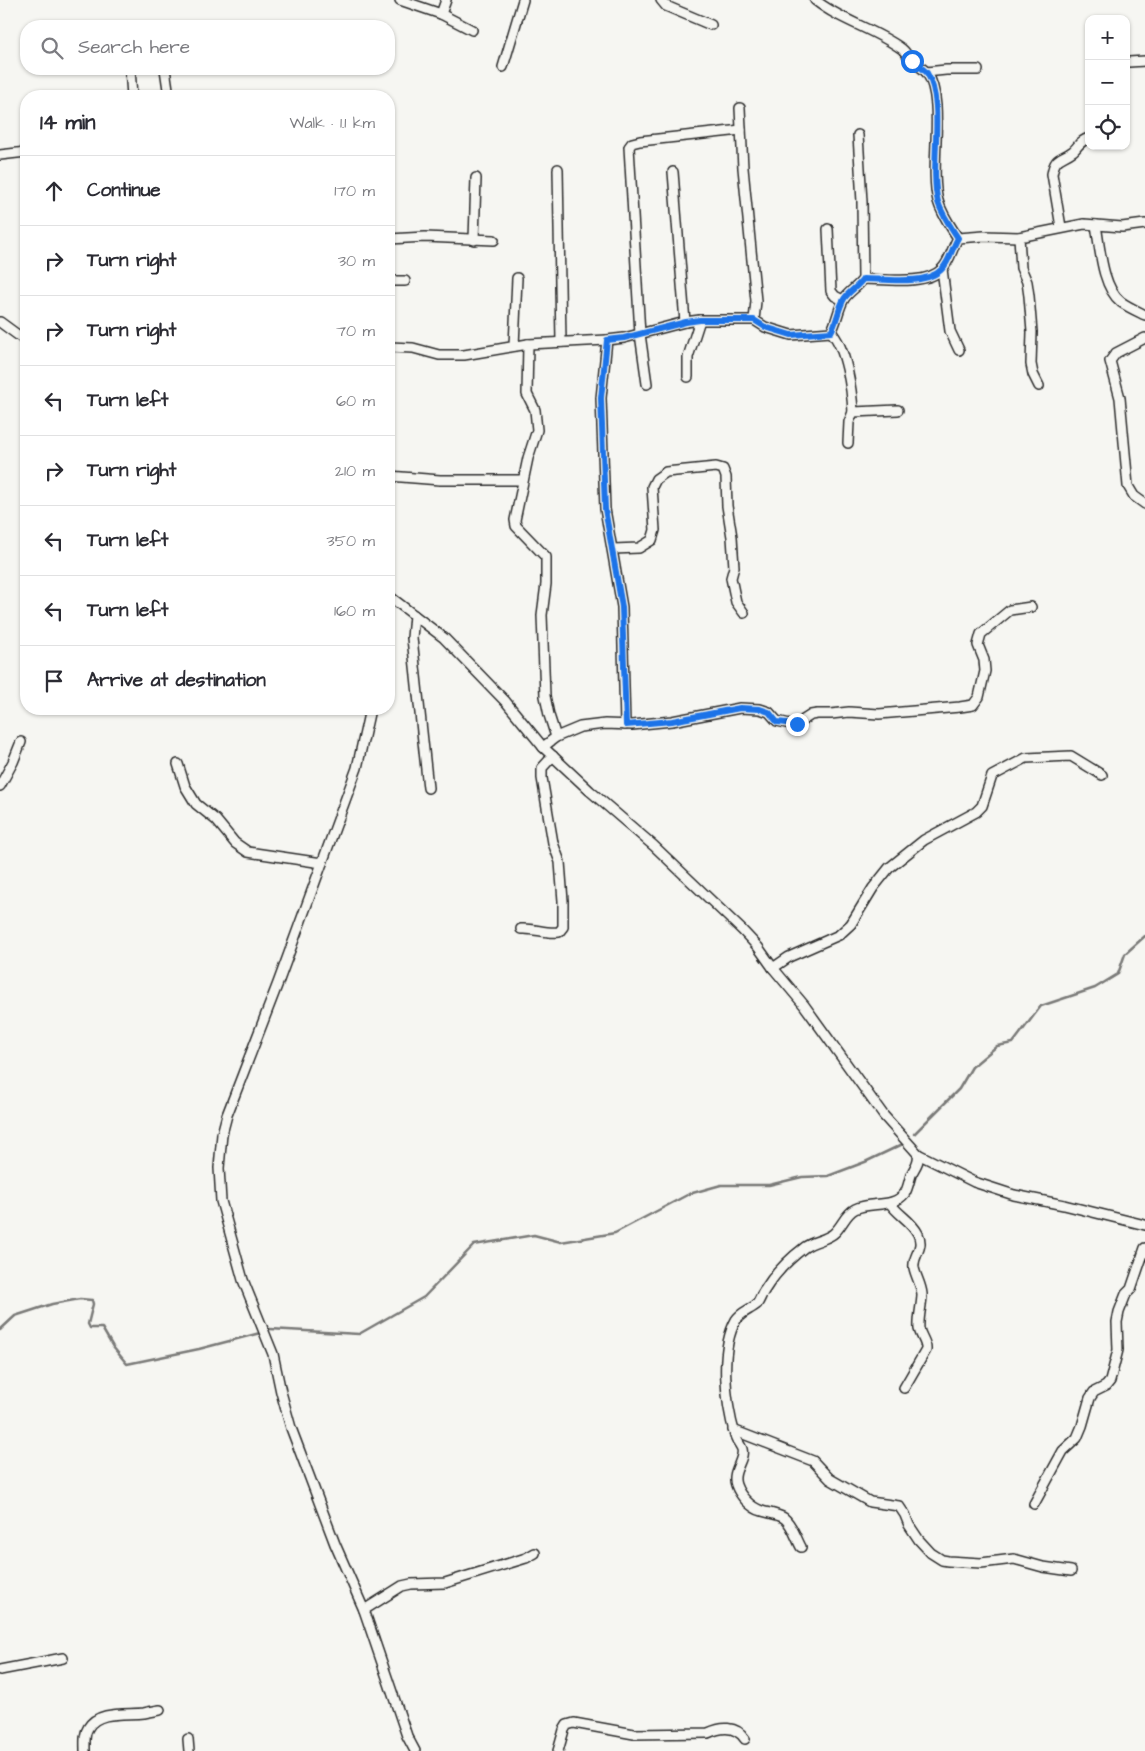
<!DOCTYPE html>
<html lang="en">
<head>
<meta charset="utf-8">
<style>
  body { margin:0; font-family:"Architects Daughter",sans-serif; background:#f7f7f7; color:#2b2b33 }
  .controls { position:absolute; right:15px; top:15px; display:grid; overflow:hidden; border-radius:10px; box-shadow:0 1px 4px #0004 }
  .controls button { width:45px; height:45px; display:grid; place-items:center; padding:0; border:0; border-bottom:1px solid #e1e1e2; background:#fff; color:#2b2b33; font:25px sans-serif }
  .stop { position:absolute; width:15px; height:15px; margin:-11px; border:4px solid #1a73e8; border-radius:50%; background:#fff }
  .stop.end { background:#1a73e8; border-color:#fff; box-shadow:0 1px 5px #0008 }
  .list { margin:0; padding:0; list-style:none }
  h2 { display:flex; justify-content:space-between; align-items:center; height:65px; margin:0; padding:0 20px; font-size:21px }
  h2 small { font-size:16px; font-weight:400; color:#7c7c81 }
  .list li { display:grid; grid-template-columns:32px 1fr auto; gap:15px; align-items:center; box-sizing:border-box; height:70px; padding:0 20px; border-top:1px solid #e1e1e2 }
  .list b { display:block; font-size:19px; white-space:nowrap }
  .list em { font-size:16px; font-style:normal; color:#7c7c81 }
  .icon { flex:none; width:28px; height:28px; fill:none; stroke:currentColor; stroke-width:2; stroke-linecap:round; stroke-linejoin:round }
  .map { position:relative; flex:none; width:1145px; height:1751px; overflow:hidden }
  .search { position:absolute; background:#fff; box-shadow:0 1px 4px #0004; left:20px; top:20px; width:375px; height:55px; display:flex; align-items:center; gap:12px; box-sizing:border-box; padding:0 18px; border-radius:20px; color:#7c7c81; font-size:19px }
  .panel { position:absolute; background:#fff; box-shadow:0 1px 4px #0004; left:20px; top:90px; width:375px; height:625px; border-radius:20px }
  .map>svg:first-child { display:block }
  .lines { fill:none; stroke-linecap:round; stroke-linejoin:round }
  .stream { stroke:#7a7a78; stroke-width:2.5 }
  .minor-casing { stroke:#2b2b2b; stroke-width:12 }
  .minor { stroke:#f6f6f2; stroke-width:9 }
  .route { stroke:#1a73e8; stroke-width:6 }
</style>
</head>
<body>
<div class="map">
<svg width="1145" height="1751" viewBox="0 0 1145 1751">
  <rect width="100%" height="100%" fill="#f6f6f2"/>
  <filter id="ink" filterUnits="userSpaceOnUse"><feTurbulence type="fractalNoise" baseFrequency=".02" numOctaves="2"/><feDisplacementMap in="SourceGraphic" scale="10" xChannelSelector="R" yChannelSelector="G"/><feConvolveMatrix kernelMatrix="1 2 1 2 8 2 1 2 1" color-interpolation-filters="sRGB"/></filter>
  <g filter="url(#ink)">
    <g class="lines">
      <g class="stream">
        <polyline points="914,1134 959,1089 972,1067 997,1046 1013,1043 1041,1006 1095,988 1118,974 1125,954 1145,936"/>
        <polyline points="270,1329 359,1334 424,1297 474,1245 534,1235 561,1242 615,1233 689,1194 721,1185 769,1185 802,1177 828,1176 865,1162 905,1143"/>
        <polyline points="0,1330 15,1316 52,1304 80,1299 92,1300 93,1304 88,1324 90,1328 102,1328 113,1347 127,1364 199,1349 260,1333"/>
      </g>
      <g class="minor-casing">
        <g id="minor">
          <polyline points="400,0 441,14 472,30"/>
          <polyline points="661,0 666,6 711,25"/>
          <path d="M815 0C841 21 875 29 902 49 906 52 908 57 912 61 916 65 923 68 927 73 946 101 929 166 938 201 942 215 951 227 958 238"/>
          <polyline points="441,14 446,0"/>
          <polyline points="1129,62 1145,61"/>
          <polyline points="503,67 523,0"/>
          <polyline points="130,69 132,96"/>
          <polyline points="165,69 169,96"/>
          <polyline points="926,72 946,70 978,70"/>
          <polyline points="740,108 743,168 756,301 754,320"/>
          <polyline points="0,155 26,152"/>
          <polyline points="558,169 561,342"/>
          <polyline points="673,172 685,322"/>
          <path d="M1096 225C1100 248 1102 287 1121 302 1128 307 1137 311 1145 315"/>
          <path d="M1061 227 1052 174C1055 156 1061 160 1073 151 1080 145 1078 142 1089 138"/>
          <polyline points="828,229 831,291 835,296 843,300"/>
          <polyline points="1019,237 1021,268 1027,282 1029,296 1032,332 1031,364 1033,374 1039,386"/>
          <polyline points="389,239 425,237 494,240"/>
          <polyline points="474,240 476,178"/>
          <polyline points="942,269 950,331 959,350"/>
          <path d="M863 279C884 279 926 286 942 269 950 261 952 248 958 238L984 236 1019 237 1084 224 1122 227 1145 224"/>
          <polyline points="389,281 405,281"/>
          <polyline points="0,322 26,341"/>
          <path d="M831 332C837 322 838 309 844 299 849 291 858 287 863 279L862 202 858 135"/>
          <path d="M831 332C846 347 852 391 853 412L898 410"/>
          <polyline points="1145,338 1116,353 1110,361 1120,398 1128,486 1134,496 1145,504"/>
          <polyline points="528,344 527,394 535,410 537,430 528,458 515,520 516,526 546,557 546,584 542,615 545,696 549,715 556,737"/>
          <polyline points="514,346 517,278"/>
          <polyline points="389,347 413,348 439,355 464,355 528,344 607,340"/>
          <polyline points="688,377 688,357 700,320"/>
          <polyline points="647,384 640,334 629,147 632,143 640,141 741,130"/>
          <polyline points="848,443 849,422 853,412"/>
          <polyline points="389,476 440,480 523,480"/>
          <polyline points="613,549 639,548 652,540 655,530 652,487 656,479 666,472 716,467 723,469 726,477 727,506 732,537 734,567 731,578 736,602 744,613"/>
          <polyline points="389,596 444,638 506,702 543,747 590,791 654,846 742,930 758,947 773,968 804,1005 884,1116 918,1154 974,1182 1014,1195 1064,1205 1145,1225"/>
          <polyline points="414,615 412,638 428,788"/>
          <polyline points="370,709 357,768 278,983 227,1115 222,1134 219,1168 221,1201 243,1280 273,1354 281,1392 291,1428 335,1544 364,1610 407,1736 415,1751"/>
          <polyline points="625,725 622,607 605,509 601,398 607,340 624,338 685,322 700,320 754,320 765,327 791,335 831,332"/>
          <polyline points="543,747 556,737 580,727 605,724 632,725 672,721 740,708 760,709 769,712 777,721 790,724 797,724 811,715 817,714 831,714 849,712 879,714 960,707 973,705 979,697 985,671 984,660 978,645 981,634 1010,610 1031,607"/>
          <polyline points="178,764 185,786 196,804 216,820 235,843 248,852 322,863"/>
          <polyline points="0,786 13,762 21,742"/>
          <path d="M521 929C534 928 546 934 559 932L563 927V901L560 862 553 843 542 778V768L553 756"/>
          <polyline points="773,968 789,957 839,935 851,924 873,888 889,868 924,840 976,812 982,806 992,776 1026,758 1071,756 1102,775"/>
          <path d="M890 1203C898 1215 912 1221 918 1234 925 1249 912 1255 914 1268 916 1277 921 1284 922 1294 922 1305 918 1317 919 1329 921 1337 927 1343 926 1350L904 1388"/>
          <polyline points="733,1430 813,1461 830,1479 870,1502 899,1506 905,1515 909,1525 919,1540 931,1553 942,1560 948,1561 981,1563 1014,1559 1043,1567 1071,1571"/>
          <polyline points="1034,1504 1063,1451 1077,1438 1082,1426 1090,1398 1094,1392 1106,1386 1110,1381 1118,1350 1117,1322 1119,1312 1126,1294 1131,1289 1145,1248"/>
          <path d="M801 1547C796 1538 792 1524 784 1518 778 1514 769 1513 762 1511 751 1508 740 1496 736 1485 731 1471 745 1460 742 1449 740 1444 736 1440 735 1435 726 1404 719 1350 736 1320 741 1312 750 1310 757 1304 760 1300 761 1295 764 1291 775 1273 789 1259 805 1247 814 1241 825 1240 833 1234 842 1227 845 1214 855 1209 871 1201 893 1209 905 1193 908 1188 909 1181 911 1175 914 1168 920 1162 918 1154"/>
          <polyline points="364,1610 402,1586 411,1584 445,1583 526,1558 535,1553"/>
          <polyline points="0,1670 63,1658"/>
          <polyline points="188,1739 189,1751"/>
          <path d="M85 1751C85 1743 84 1734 88 1728 98 1710 127 1715 144 1713 149 1712 154 1711 160 1710"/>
          <path d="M558 1751 564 1730 567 1725 574 1723 634 1734 708 1733C721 1727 736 1725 745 1739"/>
        </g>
      </g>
      <use href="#minor" class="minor"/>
    </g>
  </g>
  <g class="lines" filter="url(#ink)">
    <path class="route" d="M797 724 777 722 769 712 760 709 740 708 672 721 626 725 622 607 605 509 601 398 607 340 624 338 686 322 700 320H754L765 327 791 335 831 332C837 322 838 309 844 299 849 291 858 287 863 279 884 279 926 286 942 269 950 261 952 248 958 238 951 227 942 215 938 202 929 165 946 103 927 73 924 69 917 65 912 61"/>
  </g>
</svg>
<div class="controls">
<button>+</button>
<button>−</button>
<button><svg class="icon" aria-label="locate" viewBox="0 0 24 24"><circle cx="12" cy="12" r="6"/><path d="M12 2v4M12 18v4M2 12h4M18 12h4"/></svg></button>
</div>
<div class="stop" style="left:912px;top:61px"></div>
<div class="stop end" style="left:797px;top:724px"></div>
<div class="search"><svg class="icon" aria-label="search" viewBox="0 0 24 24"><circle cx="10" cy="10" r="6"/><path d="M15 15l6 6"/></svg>Search here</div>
<section class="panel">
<h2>14 min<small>Walk · 1.1 km</small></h2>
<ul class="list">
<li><svg class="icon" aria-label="ahead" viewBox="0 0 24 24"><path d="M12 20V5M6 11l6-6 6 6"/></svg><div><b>Continue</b></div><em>170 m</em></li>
<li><svg class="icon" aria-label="right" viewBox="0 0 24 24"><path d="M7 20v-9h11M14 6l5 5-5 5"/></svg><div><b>Turn right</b></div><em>30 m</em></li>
<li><svg class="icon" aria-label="right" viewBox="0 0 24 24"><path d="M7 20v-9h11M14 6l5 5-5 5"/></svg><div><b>Turn right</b></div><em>70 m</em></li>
<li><svg class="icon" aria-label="left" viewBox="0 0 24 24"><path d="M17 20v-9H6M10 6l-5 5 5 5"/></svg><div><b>Turn left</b></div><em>60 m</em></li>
<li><svg class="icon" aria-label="right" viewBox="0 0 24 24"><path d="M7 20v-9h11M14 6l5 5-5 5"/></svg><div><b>Turn right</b></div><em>210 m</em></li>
<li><svg class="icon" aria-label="left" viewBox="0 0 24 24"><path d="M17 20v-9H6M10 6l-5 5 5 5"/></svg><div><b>Turn left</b></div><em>350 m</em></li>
<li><svg class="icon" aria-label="left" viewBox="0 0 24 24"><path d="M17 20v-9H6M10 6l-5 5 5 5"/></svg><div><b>Turn left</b></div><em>160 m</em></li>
<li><svg class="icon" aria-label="arrive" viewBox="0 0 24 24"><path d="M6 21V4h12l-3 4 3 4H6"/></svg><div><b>Arrive at destination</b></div></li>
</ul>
</section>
</div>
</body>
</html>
